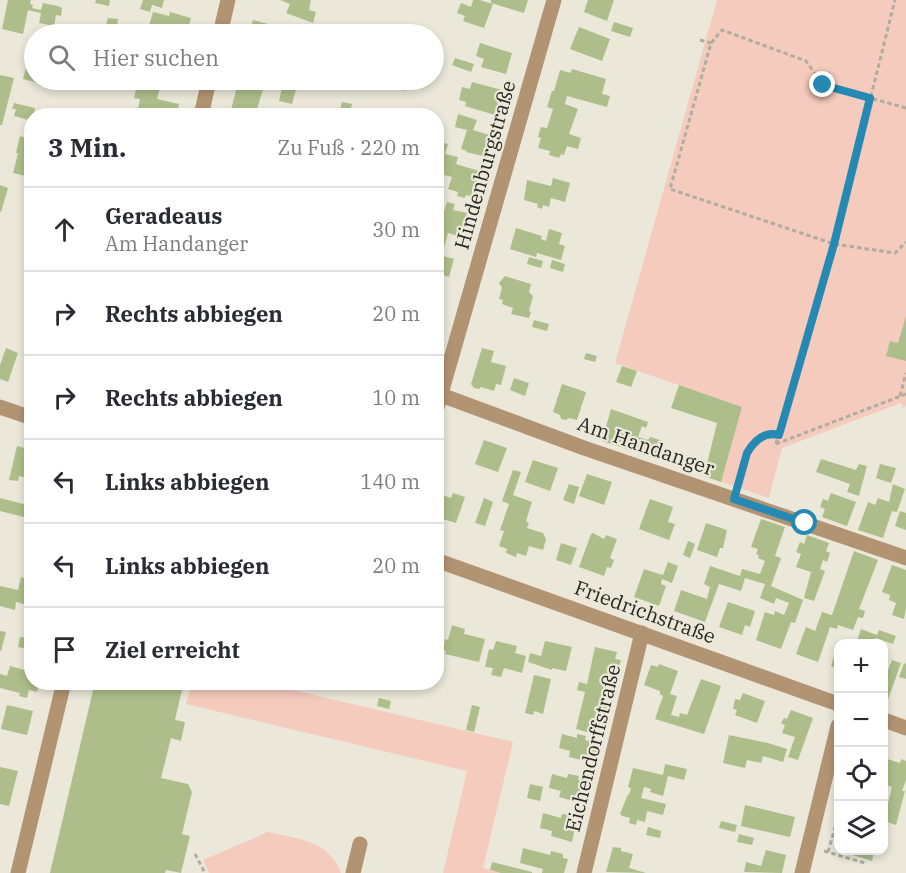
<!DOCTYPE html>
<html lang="de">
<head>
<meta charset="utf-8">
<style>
  body { margin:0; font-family:"IBM Plex Serif",serif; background:#f7f7f7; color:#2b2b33 }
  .controls { position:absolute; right:18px; bottom:18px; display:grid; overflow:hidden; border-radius:12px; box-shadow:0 3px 9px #0003 }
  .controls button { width:54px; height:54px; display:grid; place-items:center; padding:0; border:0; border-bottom:2px solid #e1e1e2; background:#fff; color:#2b2b33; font:30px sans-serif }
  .stop { position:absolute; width:18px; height:18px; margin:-14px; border:4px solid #2689b3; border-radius:50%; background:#fff }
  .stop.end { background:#2689b3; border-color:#fff; box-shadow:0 2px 6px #0008 }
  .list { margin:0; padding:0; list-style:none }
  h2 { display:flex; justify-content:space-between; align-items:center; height:78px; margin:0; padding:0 24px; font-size:26px }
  h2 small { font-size:20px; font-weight:400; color:#7c7c81 }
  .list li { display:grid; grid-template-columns:39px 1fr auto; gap:18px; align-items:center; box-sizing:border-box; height:84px; padding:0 24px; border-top:2px solid #e1e1e2 }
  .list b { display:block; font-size:22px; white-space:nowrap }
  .list p { margin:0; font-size:20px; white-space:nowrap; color:#7c7c81 }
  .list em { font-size:20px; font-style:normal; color:#7c7c81 }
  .icon { flex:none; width:33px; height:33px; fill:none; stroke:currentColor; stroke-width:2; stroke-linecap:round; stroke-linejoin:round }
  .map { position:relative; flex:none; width:906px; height:873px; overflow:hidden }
  .search { position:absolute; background:#fff; box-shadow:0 3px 9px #0003; left:24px; top:24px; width:420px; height:66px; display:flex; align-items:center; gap:15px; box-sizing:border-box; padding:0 21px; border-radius:33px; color:#7c7c81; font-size:22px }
  .panel { position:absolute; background:#fff; box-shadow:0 3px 9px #0003; left:24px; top:108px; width:420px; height:582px; border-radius:24px }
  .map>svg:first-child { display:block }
  .green { fill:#f4cbbc }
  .building { fill:#adbe8a }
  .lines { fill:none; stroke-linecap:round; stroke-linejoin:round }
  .path { stroke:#afada1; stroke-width:3; stroke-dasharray:4.5 3; stroke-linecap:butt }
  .minor { stroke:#b29372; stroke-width:15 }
  .route { stroke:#2689b3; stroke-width:8 }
  .labels { text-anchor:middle; stroke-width:4.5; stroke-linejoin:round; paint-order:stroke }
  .street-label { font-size:20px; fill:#282722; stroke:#ebe8da }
</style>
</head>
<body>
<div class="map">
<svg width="906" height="873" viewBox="0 0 906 873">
  <rect width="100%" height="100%" fill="#ebe8da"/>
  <g class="green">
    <polygon points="717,0 906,0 906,406 903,408 901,403 782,448 769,498 721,482 742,407 615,363"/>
    <polygon points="177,683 277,683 276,686 513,742 483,868 501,873 443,873 467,771 186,704 191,686"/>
    <path d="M268 832C299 839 328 840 341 873H209L203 860Z"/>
  </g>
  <g class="building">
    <polygon points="8,0 31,0 30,4 33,5 32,8 41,10 43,3 58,6 62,8 61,16 56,15 54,26 39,23 41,13 28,10 23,34 2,29"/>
    <polygon points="96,0 110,0 109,6 95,3"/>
    <polygon points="143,0 164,0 162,8 152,5 150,12 140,9"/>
    <polygon points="280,0 311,0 309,10 316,12 313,23 286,13 290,4"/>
    <polygon points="473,0 480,0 493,4 484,28 463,21 465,16 457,13 461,3 471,7"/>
    <polygon points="491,0 528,0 524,13 491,3"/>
    <polygon points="588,0 614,0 607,21 584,12"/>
    <polygon points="153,12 169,16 170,12 191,18 187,34 143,34 145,28 148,29"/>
    <polygon points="108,18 118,19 117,27 106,25"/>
    <polygon points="253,20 276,26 273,34 249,34"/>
    <polygon points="614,22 633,28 630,37 611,31"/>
    <polygon points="579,27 610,39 602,61 570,49"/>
    <polygon points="480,43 512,53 506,74 481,67 484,59 476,56"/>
    <polygon points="455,58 474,64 471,72 452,65"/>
    <polygon points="28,60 34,62 34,80 44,80 43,84 23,79"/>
    <polygon points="572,69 606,79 602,94 610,96 607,107 567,96 565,104 578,109 569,134 581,138 578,149 567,146 564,155 561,154 559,158 549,155 550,151 538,148 541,138 538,137 541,127 547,128 553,109 547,107 552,91 554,91 560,70 571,73"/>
    <polygon points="0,75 14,78 2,125 0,125"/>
    <polygon points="247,80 260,83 261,88 263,89 255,116 230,114 238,83 243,84"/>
    <polygon points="284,80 298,82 292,104 279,101"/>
    <polygon points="392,80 407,81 404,91 390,87"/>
    <polygon points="138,82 160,87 157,99 179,104 176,116 137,115 140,99 134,98"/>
    <polygon points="472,82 502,90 495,115 465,106 466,102 459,100 462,87 470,89"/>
    <polygon points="342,102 352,104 349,116 339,114"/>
    <polygon points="14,103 35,108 32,121 14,116 16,109 12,109"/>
    <polygon points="458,114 477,120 473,130 489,135 483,156 466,152 467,151 461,149 467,130 455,127"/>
    <polygon points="436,134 442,136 440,142 448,144 445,154 458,157 456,164 479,171 471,196 466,195 465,198 457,196 458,192 448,189 452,177 436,173 440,153 436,151"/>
    <polygon points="20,136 32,140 32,171 30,177 13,173 18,153 16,153"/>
    <polygon points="553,178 570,183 565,202 551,198 549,207 543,205 542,209 537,207 538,204 524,200 527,180 551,186"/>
    <polygon points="0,185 8,188 1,212 0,212"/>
    <polygon points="447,202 455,204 453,210 467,213 460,237 448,233 444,248 436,246 436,230 438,231"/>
    <polygon points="516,228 542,236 541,239 546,241 549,229 562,233 559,244 565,246 561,260 537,253 536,257 510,249"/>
    <polygon points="436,254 454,259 449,277 436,273"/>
    <polygon points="529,257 543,261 541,268 527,264"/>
    <polygon points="552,260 565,264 563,272 550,268"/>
    <polygon points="505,276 531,284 529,292 533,296 529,311 531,312 529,318 511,314 513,308 502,304 503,300 499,299 502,288 499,283"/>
    <polygon points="436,289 444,292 437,317 436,316"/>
    <polygon points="906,316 906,361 886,356 890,341 898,343"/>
    <polygon points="534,320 549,324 547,331 532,327"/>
    <polygon points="6,348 18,353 8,382 0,379 0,365"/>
    <polygon points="482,348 494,351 491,362 506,366 501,385 496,384 494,391 481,387 479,389 474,388 471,384"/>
    <polygon points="586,353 597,356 595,362 584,359"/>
    <polygon points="622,366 637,371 631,387 616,382"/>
    <polygon points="514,378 529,383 525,396 510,390"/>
    <polygon points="562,384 586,392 577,420 569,418 566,420 561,419 560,415 553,412"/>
    <polygon points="679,385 742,407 721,482 704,476 717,423 671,408"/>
    <polygon points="611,409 648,422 646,428 642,426 638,437 648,440 650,437 663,441 657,459 602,441"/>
    <polygon points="484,440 507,448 498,472 475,464"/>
    <polygon points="17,446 32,450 32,479 19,476 18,481 9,480"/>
    <polygon points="821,459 856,470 859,464 867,466 859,496 847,492 850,484 816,472"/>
    <polygon points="533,460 558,468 550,491 525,482"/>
    <polygon points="880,464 896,468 891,483 876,478"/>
    <polygon points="513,470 521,472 513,495 532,502 526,521 529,523 527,528 543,533 546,539 543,550 529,546 526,556 517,553 516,557 506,553 507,549 499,546 504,531 500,530 509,504 502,501"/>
    <polygon points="587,474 612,482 604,505 579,496"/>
    <polygon points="569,484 579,487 574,504 563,500"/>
    <polygon points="893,484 905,489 897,512 892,511 883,538 858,530 868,502 875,505 878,498 889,502"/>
    <polygon points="453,493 465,497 456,523 436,517 436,504 440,494 451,498"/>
    <polygon points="831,493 856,502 847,526 822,517 825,509 820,507 823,499 828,501"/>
    <polygon points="0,498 27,505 24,517 0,511"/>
    <polygon points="484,498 493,502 485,526 475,523"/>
    <polygon points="650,499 673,507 668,522 675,524 669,540 639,529"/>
    <polygon points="900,511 906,513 906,530 895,526"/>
    <polygon points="761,519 785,527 775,556 781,558 771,586 803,600 795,623 791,622 781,649 756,640 765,612 774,615 775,611 784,615 789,603 776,598 774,604 760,598 765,584 745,578 741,591 719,584 705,622 674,611 681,590 707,599 710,587 704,584 710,566 740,576 742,569 760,574 765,561 758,558 759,555 756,554 758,549 751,547"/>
    <polygon points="706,523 727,530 723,548 720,548 717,557 697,550"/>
    <polygon points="593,533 604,539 606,535 617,539 610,558 614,560 611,568 607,567 604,576 579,567 591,534"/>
    <polygon points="807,535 829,543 826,551 830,553 827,562 823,560 820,569 825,571 814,601 804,598 811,572 796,567 801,554 796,552 800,542 804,544"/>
    <polygon points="688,541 695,544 690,558 683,555"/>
    <polygon points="561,543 577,548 571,565 556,560"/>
    <polygon points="854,551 878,560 859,609 865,611 863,618 858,617 853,630 838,625 837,629 830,627 818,662 796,654 806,627 815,631 822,612 832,615"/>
    <polygon points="668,562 678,566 672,583 662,579 661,584 666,586 659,606 634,597 644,569 663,575"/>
    <polygon points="892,565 906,570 906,609 904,619 892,615 896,603 889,600 890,595 882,592"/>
    <polygon points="21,577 31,580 32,606 16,602 15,610 0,606 0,586 18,590"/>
    <polygon points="728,602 755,611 750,627 745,625 742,635 719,627"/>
    <polygon points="452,625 465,629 464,634 485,639 479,662 445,654 446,651 443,650 445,639 448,640"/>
    <polygon points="29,629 32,630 32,650 18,647 20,637 27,638"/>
    <polygon points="861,629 877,635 879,630 896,636 893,644 876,638 874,644 856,644"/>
    <polygon points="0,631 6,632 1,651 0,651"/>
    <polygon points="496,641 517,646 515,653 526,656 522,673 504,668 501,677 491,675 493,668 485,667 489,649 493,650"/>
    <polygon points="545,641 572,647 566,671 552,668 552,670 528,662 530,653 541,656"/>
    <polygon points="838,644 838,669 831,666"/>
    <polygon points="595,647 617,652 615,659 621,660 617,674 612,673 610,680 607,679 602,697 606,698 604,705 609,706 606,720 601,719 599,727 596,726 594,734 576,729 585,692 577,690 579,682 587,684"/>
    <polygon points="892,660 901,663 886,705 884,704 884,674 886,675"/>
    <polygon points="904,663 906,664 906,679 899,677"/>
    <polygon points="659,664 678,671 670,694 677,696 671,715 679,717 680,713 687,715 701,679 721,686 704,734 655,719 663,696 660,694 660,691 644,685 651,665 658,667"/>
    <polygon points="10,666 32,672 32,682 40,682 37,692 29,690 27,698 19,696 20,693 0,688 0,674 7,676"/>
    <polygon points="534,675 551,679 543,714 534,711 533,715 525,713"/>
    <polygon points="95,682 175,682 183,685 175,720 185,722 181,741 171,738 161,778 188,784 192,792 182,834 190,836 181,873 166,870 165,873 50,873"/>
    <polygon points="743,693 765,701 757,723 735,715 737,710 733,709 735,699 740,700"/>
    <polygon points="379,698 391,701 389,709 377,706"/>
    <polygon points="7,705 33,711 27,735 1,729"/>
    <polygon points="472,705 480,707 474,732 466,730"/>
    <polygon points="791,710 813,718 798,760 788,757 795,737 782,733 785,725 781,723 784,718 787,719"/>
    <polygon points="562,734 577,738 577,734 586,736 585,740 599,744 597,754 592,753 590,762 569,757 570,751 559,748"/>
    <polygon points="729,735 768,743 787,749 783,762 763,756 761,763 747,760 745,768 723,763"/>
    <polygon points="884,758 900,763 901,759 906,761 906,780 902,791 905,791 896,825 884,821 892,787 884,784"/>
    <polygon points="665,764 687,769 684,780 668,776 663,796 650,792 651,789 644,787 641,798 666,804 663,815 647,811 645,822 637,820 636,825 629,823 630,818 622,816 620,814 628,794 629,795 631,788 628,787 633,768 663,775"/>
    <polygon points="0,767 18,771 9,806 0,804"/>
    <polygon points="552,774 567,778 568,774 579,776 578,780 585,782 580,803 559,797 561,791 549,788"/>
    <polygon points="530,784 543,787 540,801 527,798"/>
    <polygon points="745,805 795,817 790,837 741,826"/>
    <polygon points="543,813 561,818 562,814 570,815 569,820 576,822 572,842 551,836 552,831 540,828"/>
    <polygon points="721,821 737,825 735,832 719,828"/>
    <polygon points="648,827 661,831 660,838 646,835"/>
    <polygon points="739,834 754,838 752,845 737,842"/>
    <polygon points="613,847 621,848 621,851 633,854 629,868 646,873 606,872"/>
    <polygon points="523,848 550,855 551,851 563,854 563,858 568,859 564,873 542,873 543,869 520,863"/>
    <polygon points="766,850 786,855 782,873 744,872 746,862 761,866"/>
    <polygon points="836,850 874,850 872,861"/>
    <polygon points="492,862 532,872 532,873 501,873 490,870"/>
  </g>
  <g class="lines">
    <g class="path">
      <polyline points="700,40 711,43"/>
      <polyline points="906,108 823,85 806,61 722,30 711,43 670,189 834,244 895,253 906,242"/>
      <polyline points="900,396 906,373"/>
      <polyline points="776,444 834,244 895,0"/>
      <polyline points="776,444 906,394"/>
      <path d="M738 485C743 465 750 427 779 435"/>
      <polyline points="824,851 865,863"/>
      <polyline points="828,852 838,817"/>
      <polyline points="195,854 205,873"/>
    </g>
    <g class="minor">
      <polyline points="220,34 228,0"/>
      <polyline points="201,116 209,80"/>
      <polyline points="441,395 584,448 906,558"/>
      <polyline points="0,407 32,418"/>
      <polyline points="436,411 554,0"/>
      <polyline points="436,560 838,704"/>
      <polyline points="884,720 906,728"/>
      <polyline points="18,873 64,682"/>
      <polyline points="353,873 360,844"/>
      <polyline points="584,873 642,633"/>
      <polyline points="802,873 838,726"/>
    </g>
  </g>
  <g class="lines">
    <path class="route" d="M805 523 734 499 747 453C754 441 764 431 779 435L834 244 870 98 823 85"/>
  </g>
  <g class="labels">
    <g class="street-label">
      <text transform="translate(485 165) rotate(-74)" y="7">Hindenburgstraße</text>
      <text transform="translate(646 446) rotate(19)" y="7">Am Handanger</text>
      <text transform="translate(645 612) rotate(20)" y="7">Friedrichstraße</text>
      <text transform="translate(593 748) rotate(-76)" y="7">Eichendorffstraße</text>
    </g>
  </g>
</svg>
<div class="controls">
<button>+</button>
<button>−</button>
<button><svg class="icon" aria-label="locate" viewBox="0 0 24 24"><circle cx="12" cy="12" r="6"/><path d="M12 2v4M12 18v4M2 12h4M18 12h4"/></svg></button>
<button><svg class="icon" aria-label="layers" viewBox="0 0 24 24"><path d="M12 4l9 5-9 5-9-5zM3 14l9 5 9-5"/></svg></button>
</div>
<div class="stop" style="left:805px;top:523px"></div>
<div class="stop end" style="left:823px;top:85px"></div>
<div class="search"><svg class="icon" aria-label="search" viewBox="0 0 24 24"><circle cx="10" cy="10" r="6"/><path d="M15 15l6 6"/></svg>Hier suchen</div>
<section class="panel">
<h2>3 Min.<small>Zu Fuß · 220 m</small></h2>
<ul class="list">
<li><svg class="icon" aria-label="ahead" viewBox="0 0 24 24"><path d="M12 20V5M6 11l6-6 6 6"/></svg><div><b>Geradeaus</b><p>Am Handanger</p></div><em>30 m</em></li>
<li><svg class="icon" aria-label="right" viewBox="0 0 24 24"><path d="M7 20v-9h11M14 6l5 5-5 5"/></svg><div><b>Rechts abbiegen</b></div><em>20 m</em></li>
<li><svg class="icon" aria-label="right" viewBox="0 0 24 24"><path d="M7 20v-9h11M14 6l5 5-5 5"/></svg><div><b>Rechts abbiegen</b></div><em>10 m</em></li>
<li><svg class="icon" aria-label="left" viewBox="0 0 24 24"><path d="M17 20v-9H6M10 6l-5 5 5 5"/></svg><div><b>Links abbiegen</b></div><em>140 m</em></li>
<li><svg class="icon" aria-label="left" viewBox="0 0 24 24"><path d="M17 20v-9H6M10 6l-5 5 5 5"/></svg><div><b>Links abbiegen</b></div><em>20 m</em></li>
<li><svg class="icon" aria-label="arrive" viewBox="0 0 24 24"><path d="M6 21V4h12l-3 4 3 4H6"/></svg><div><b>Ziel erreicht</b></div></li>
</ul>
</section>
</div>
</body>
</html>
